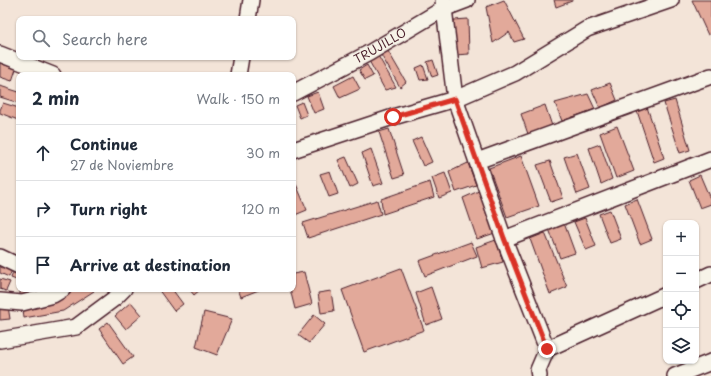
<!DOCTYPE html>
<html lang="en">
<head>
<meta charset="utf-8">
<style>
  body { margin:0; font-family:"Playpen Sans",sans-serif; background:#f2f2f3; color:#1f2937 }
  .controls { position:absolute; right:12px; bottom:12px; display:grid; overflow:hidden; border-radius:8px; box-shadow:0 1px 3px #0004 }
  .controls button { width:36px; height:36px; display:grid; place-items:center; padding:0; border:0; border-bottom:1px solid #e0e1e3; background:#fff; color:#1f2937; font:20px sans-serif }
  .stop { position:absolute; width:12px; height:12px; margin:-9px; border:3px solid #d93025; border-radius:50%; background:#fff }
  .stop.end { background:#d93025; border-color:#fff; box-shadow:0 1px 4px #0008 }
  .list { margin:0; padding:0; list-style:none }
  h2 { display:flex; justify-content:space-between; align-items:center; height:52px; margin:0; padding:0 16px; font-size:17px }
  h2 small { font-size:13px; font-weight:400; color:#747a83 }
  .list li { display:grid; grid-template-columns:26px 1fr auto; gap:12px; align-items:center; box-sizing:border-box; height:56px; padding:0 16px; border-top:1px solid #e0e1e3 }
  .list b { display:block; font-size:15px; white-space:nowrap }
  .list p { margin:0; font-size:13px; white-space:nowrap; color:#747a83 }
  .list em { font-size:13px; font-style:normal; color:#747a83 }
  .icon { flex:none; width:22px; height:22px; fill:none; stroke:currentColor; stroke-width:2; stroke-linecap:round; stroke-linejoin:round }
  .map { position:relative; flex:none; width:711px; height:376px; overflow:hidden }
  .search { position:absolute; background:#fff; box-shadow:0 1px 3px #0004; left:16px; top:16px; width:280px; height:44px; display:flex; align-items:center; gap:10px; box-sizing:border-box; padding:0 14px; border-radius:8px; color:#747a83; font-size:15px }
  .panel { position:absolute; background:#fff; box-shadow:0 1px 3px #0004; left:16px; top:72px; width:280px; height:220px; border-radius:8px }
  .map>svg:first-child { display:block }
  .building { fill:#e2a99a; stroke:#4a1f2b }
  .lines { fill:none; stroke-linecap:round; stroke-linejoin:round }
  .minor-casing { stroke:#4a1f2b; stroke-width:18 }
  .minor { stroke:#f7f3e8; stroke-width:15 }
  .route { stroke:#d93025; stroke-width:5 }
  .labels { text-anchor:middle; stroke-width:3.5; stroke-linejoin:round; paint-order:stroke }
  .street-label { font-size:12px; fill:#4a1f2b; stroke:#f7f3e8 }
</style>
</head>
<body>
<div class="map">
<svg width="711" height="376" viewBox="0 0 711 376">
  <rect width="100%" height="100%" fill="#f3e4d8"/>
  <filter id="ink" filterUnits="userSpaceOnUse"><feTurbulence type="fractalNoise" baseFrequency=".025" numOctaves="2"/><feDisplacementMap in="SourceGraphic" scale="8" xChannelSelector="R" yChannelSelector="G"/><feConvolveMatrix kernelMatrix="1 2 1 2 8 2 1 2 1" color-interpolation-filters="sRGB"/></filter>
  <g filter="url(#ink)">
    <g class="building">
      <polygon points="504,0 524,39 514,42 509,32 493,43 486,7"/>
      <polygon points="554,0 572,0 572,1 556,7"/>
      <polygon points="692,0 711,0 711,33 708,35"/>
      <polygon points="468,19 469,54 455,55 454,20"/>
      <polygon points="388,51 406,82 400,87 381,55"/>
      <polygon points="377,54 396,87 385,90 368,59"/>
      <polygon points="433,60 438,75 432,77 427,62"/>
      <polygon points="0,63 16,69 12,81 0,77"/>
      <polygon points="367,65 373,76 365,80 359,70"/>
      <polygon points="423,65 428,79 420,80 416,68"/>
      <polygon points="353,76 360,89 340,98 334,86"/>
      <polygon points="610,83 617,100 600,108 592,90"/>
      <polygon points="0,86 19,92 19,103 0,97"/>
      <polygon points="318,92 324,109 314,113 307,96"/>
      <polygon points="588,94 595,109 562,121 555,103"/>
      <polygon points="675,100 690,150 680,153 664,103"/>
      <polygon points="302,102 307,115 300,118 295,105"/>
      <polygon points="3,103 19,108 18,120 0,113 0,110"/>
      <polygon points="646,104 664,158 654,162 636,108"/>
      <polygon points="545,105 552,126 528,134 521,114"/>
      <polygon points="617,126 634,171 616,178 600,133"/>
      <polygon points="389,129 404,175 394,178 379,132"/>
      <polygon points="421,137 432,162 423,166 412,141"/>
      <polygon points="600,144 612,179 601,184 589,148"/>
      <polygon points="371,149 383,183 373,186 362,153"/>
      <polygon points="577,153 590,189 577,194 564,157"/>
      <polygon points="521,156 539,206 507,217 489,168"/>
      <polygon points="346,157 358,184 350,188 338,160"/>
      <polygon points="550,161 563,198 551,202 537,165"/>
      <polygon points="468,163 476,185 456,192 449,172"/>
      <polygon points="330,171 338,194 329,197 320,174"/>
      <polygon points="445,173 452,193 439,198 432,178"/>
      <polygon points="700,175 711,201 711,204 700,208 689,180"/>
      <polygon points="293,177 307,210 295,215 293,209"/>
      <polygon points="430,182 434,197 383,214 381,199"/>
      <polygon points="481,190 495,233 477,239 463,198"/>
      <polygon points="637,199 652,239 640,244 625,204"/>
      <polygon points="377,200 381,214 308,238 303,223"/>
      <polygon points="610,210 621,239 610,243 599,214"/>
      <polygon points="585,218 596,246 586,250 574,222"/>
      <polygon points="564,223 575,253 560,258 549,229"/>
      <polygon points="545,233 567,287 550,294 530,239"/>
      <polygon points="496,240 503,262 482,268 476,247"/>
      <polygon points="471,242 477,256 425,276 419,261"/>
      <polygon points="17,259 9,277 0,273 0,261"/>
      <polygon points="18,261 19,261 19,281 11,278"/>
      <polygon points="401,268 424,330 364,352 342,290"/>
      <polygon points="304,272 312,304 295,309 290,289 293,289 293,274"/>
      <polygon points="0,279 10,282 6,291 0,289"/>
      <polygon points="431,287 442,319 426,325 416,293"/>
      <polygon points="21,289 31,289 29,296 19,297"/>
      <polygon points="74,289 92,289 94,291 63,311 24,318 23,309 58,300"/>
      <polygon points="158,289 172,289 183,304 174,311"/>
      <polygon points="189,289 201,289 194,295"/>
      <polygon points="238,289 261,289 241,297"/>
      <polygon points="331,291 334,311 321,313 318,293"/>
      <polygon points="131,302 142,315 126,329 115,316"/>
      <polygon points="8,306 10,319 0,320 0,307"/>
      <polygon points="204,312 232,319 217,355 196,347"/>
      <polygon points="314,315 325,324 309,343 298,335"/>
      <polygon points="108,322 133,357 123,364 99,329"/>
    </g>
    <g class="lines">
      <g class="minor-casing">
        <g id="minor">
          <polyline points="443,0 455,99 504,239 547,349"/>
          <polyline points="248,19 251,0"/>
          <polyline points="0,54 53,75"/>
          <polyline points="238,75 241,57"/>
          <path id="s1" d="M293 93 369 53 443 9 467 0"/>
          <polyline points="293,150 393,117 455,99 515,73 587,29 671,0"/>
          <polyline points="477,161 711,76"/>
          <polyline points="504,239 711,159"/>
          <polyline points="0,257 19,266"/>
          <polyline points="696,281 711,274"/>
          <polyline points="0,301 22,303 53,295 63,289"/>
          <polyline points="0,340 76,327 115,298 124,289"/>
          <polyline points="539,376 538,370 547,349 666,295"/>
          <polyline points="675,376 711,362"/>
        </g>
      </g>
      <use href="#minor" class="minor"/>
    </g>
  </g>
  <g class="lines" filter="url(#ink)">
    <polyline class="route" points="393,117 455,99 504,238 547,349"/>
  </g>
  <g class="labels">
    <g class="street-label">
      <text dy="4" stroke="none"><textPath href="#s1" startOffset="99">TRUJILLO</textPath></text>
    </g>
  </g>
</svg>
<div class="controls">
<button>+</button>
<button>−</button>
<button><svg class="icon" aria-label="locate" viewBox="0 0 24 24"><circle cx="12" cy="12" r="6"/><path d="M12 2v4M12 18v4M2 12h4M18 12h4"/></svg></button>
<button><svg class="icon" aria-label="layers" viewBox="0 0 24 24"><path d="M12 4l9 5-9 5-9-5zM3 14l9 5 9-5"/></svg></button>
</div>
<div class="stop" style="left:393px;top:117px"></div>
<div class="stop end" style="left:547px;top:349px"></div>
<div class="search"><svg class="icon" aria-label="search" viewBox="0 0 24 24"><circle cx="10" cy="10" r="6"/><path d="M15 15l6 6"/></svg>Search here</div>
<section class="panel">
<h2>2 min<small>Walk · 150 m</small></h2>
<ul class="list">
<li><svg class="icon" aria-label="ahead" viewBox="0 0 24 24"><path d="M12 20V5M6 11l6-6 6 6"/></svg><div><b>Continue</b><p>27 de Noviembre</p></div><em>30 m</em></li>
<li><svg class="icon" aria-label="right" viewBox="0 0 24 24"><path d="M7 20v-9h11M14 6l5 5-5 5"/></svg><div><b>Turn right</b></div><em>120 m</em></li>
<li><svg class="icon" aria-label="arrive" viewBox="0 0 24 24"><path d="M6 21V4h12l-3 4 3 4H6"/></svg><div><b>Arrive at destination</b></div></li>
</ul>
</section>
</div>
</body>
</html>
